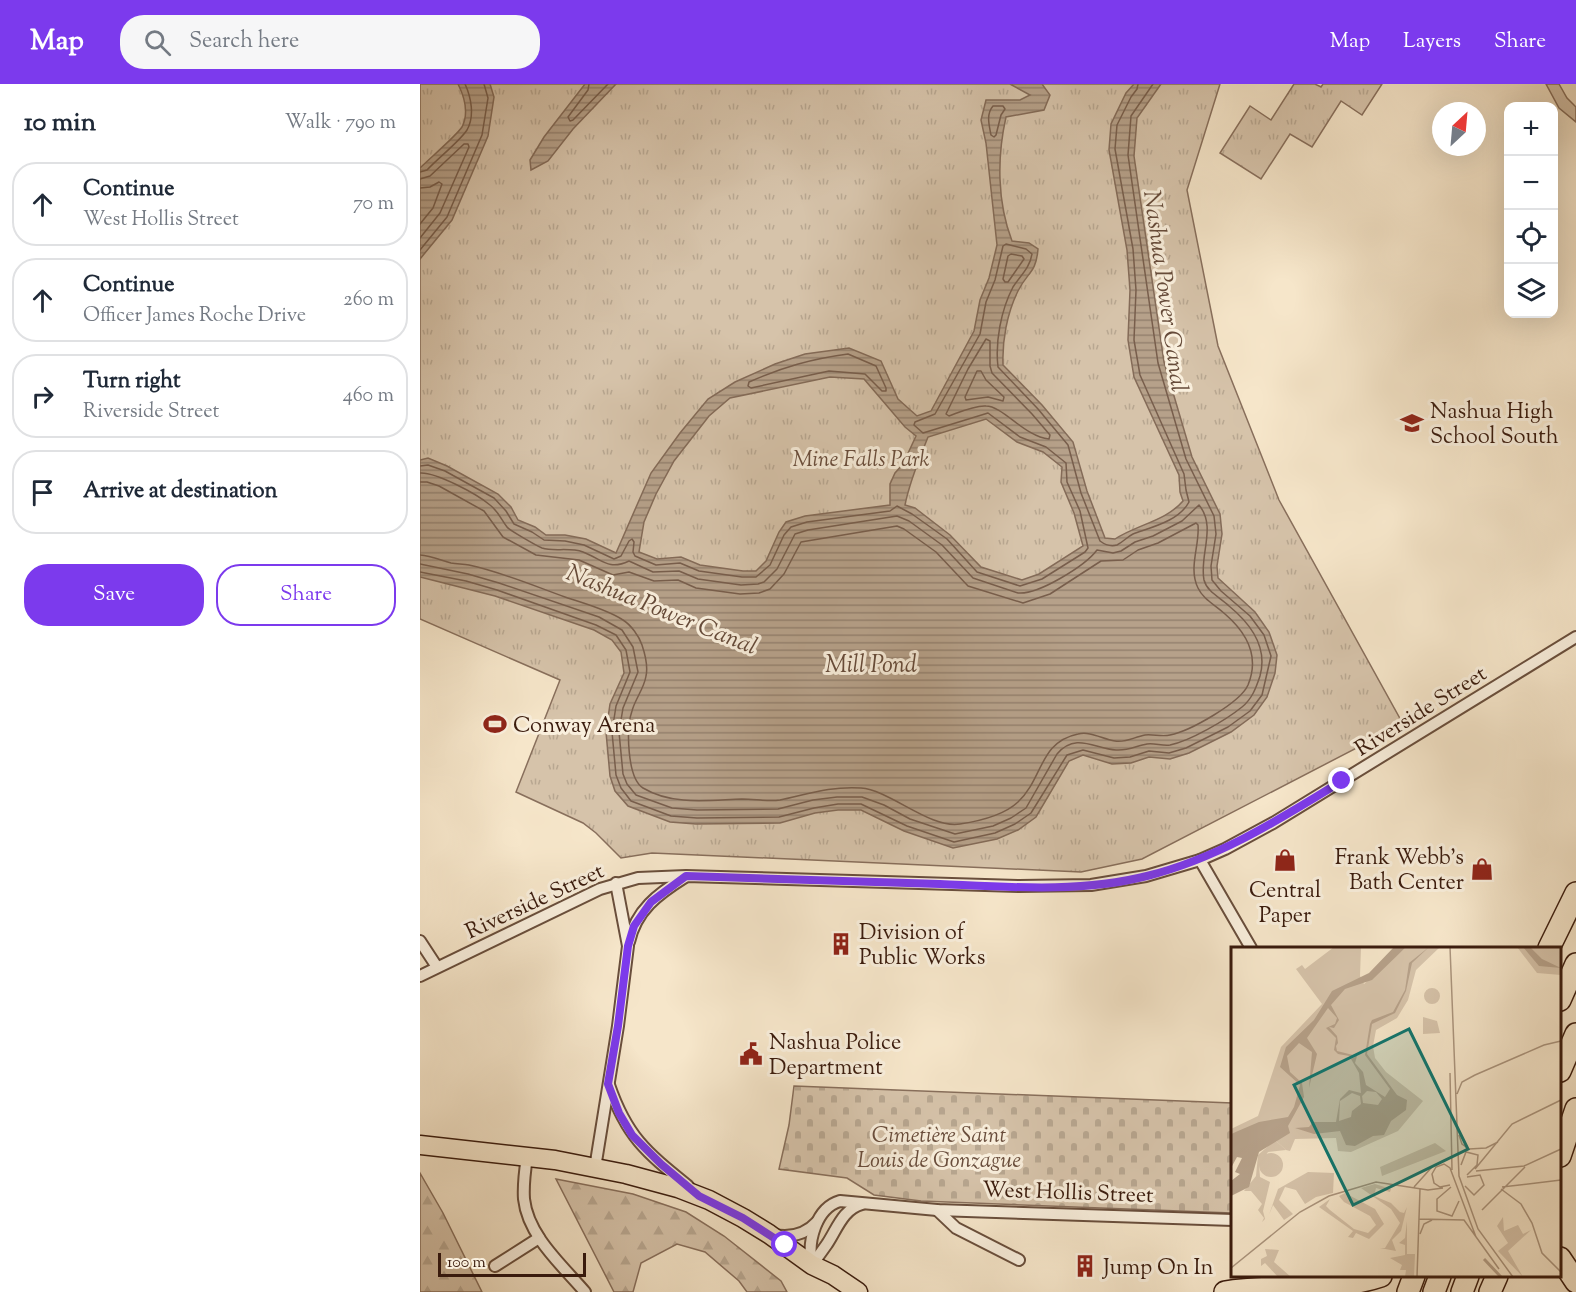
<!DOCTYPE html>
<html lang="en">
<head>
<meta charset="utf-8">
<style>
  body { margin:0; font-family:"Sorts Mill Goudy",serif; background:#f6f6f7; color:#1f2937 }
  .controls { position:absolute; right:18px; top:18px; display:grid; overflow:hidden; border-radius:12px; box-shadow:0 6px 24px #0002 }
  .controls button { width:54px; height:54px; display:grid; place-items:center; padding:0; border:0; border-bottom:2px solid #e0e1e3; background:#fff; color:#1f2937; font:30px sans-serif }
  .compass { position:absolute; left:1012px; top:18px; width:54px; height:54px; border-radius:50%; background:#fff; box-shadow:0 6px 24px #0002; rotate:26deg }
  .scale { position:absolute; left:18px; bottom:15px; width:148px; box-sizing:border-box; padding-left:6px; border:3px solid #3a1b0d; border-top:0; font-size:16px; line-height:21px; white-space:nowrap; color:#3a1b0d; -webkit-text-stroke:4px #f9efdd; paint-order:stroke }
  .stop { position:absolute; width:18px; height:18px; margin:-14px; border:4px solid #7c3aed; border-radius:50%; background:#fff }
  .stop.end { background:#7c3aed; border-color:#fff; box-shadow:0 2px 6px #0008 }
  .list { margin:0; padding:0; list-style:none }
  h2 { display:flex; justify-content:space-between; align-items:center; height:78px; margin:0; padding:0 24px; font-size:26px }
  h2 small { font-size:20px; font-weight:400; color:#747a83 }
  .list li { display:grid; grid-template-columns:39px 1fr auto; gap:18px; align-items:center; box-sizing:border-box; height:84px; margin:0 12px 12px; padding:0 12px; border:2px solid #e0e1e3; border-radius:24px }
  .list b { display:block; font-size:22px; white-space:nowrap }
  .list p { margin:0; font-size:20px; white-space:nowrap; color:#747a83 }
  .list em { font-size:20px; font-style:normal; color:#747a83 }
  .actions { display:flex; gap:12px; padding:18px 24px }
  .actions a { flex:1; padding:14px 0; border:2px solid #7c3aed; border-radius:24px; text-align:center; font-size:21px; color:#7c3aed }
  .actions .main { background:#7c3aed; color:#fff }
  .icon { flex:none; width:33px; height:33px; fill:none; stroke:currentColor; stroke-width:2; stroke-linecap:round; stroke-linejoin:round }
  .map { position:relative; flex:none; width:1156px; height:1208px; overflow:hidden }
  header { display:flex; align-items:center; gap:36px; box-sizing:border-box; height:84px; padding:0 30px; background:#7c3aed; color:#fff }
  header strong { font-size:28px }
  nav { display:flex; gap:33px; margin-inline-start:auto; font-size:21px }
  .search { width:420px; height:54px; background:#f6f6f7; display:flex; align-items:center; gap:15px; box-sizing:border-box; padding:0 21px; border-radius:24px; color:#747a83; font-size:22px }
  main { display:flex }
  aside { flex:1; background:#fff }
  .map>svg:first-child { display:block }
  .grass { fill:#d6c3aa; stroke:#886f5c; stroke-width:1.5 }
  .forest { fill:url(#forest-firs); stroke:#886f5c; stroke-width:1.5 }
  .cemetery { fill:url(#cemetery-stones); stroke:#886f5c; stroke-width:1.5 }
  .park { fill:url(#park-tufts); stroke:#886f5c; stroke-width:1.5 }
  .water { fill:url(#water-rules); stroke:#846b58; stroke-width:1.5; fill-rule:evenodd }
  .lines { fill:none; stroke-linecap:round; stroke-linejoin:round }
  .shore { stroke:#785e4c; stroke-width:1.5 }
  .street-casing { stroke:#694e3c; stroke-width:14 }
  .primary-casing { stroke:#3a1b0d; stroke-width:21 }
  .highway-casing { stroke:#3a1b0d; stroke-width:24 }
  .street { stroke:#f9efdd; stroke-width:10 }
  .primary { stroke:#f6e6ca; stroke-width:18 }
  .highway { stroke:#f6e6ca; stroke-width:21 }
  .route { stroke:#7c3aed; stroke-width:8 }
  .labels { text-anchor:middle; stroke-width:6; stroke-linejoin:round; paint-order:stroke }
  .poi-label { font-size:22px; fill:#3a1b0d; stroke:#f9efdd; text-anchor:start }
  .park-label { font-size:22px; font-style:italic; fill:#694d3c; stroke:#f9efdd }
  .street-label { font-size:22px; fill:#3a1b0d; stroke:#f9efdd }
  .water-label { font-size:24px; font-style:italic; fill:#654a39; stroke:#f9efdd }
  .inset-river { fill:none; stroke:#b6a18a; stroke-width:3 }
  .inset-road { fill:none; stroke:#ab957e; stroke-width:1.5 }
  .view { fill:#0f766e; fill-opacity:0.15; stroke:#0f766e; stroke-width:3 }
  .inset-edge { fill:none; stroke:#3a1b0d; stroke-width:3 }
</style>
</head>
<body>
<header>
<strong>Map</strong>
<div class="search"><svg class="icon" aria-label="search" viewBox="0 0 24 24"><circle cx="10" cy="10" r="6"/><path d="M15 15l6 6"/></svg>Search here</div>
<nav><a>Map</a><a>Layers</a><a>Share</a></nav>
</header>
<main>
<aside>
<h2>10 min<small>Walk · 790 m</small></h2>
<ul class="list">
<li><svg class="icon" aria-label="ahead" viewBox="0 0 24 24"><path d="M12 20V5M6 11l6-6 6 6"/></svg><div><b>Continue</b><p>West Hollis Street</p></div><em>70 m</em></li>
<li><svg class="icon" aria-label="ahead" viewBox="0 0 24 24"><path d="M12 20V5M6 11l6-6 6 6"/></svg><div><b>Continue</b><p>Officer James Roche Drive</p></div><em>260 m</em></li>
<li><svg class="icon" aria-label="right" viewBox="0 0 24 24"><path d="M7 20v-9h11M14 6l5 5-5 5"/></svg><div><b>Turn right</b><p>Riverside Street</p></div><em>460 m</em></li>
<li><svg class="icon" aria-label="arrive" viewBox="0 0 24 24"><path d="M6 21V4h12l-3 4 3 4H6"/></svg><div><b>Arrive at destination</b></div></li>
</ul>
<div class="actions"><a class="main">Save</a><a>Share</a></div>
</aside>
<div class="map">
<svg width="1156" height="1208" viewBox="0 0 1156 1208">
  <defs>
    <pattern id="forest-firs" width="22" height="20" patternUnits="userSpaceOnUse" patternTransform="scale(1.5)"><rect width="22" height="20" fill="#d6c3aa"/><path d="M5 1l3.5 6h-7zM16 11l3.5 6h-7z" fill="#b8a791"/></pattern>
    <pattern id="cemetery-stones" width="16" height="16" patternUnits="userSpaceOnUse" patternTransform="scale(1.5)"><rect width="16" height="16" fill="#d6c3aa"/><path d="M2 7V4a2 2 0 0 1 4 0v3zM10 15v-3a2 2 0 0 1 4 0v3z" fill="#b8a791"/></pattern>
    <pattern id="park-tufts" width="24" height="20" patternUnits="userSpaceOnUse" patternTransform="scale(1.5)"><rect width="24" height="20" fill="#d6c3aa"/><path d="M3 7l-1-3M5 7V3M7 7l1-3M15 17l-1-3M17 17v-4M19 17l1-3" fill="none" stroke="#b8a791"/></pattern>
    <pattern id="water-rules" width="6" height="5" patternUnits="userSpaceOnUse" patternTransform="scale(1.5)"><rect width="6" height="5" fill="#b6a18a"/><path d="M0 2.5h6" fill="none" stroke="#95826f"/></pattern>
  </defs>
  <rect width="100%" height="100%" fill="#f6e6ca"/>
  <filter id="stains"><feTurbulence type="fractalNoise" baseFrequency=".00333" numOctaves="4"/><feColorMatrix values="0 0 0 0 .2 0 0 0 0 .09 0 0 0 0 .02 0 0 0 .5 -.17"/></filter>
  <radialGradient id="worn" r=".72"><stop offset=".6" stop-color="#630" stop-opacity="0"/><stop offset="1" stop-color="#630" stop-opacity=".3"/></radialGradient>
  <polygon class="grass" points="1126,0 1139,0 1147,14 1156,23 1156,38 1139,24"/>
  <g class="forest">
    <polygon points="0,1089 23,1129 62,1208 0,1208"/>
    <polygon points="136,1095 213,1110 266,1128 304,1152 361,1197 367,1208 327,1208 319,1197 285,1168 257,1160 221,1179 213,1208 194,1208"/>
  </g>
  <polygon class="cemetery" points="374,1002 812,1019 812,1129 501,1117 454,1111 427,1094 359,1085 369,1041"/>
  <g class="park">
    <polygon points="0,0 800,0 767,106 798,262 859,416 983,640 722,775 661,788 232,769 201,774 176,749 163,739 96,708 140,596 0,535"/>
    <polygon points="874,0 895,0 901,3 903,0 962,0 942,31 921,17 892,63 870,50 841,95 800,69 830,22 851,36"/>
  </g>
  <g class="water">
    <path d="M38 0H70L74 13 68 52 32 136 0 175V84C9 75 36 52 42 43 49 29 44 12 38 0Z"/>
    <polygon points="165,0 196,0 153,45 128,77 111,86 110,76 124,53"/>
    <path d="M590 0H622L630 11 624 26 586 33C577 73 577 118 592 157L609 159 618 165C616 190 607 188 598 207 587 229 582 257 583 281L622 321 653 358 667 407 685 454 695 455C716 441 746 437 763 417L760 408 759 391 714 293 708 256 710 206 707 166 689 66 691 40 706 9 714 0H741L717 34 714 72 744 278 772 373 800 430 802 450 797 482 798 494 835 528 849 548 857 571 855 589 847 613 834 631 811 648 769 669 750 675 729 673 711 679 692 680 663 671 649 677 616 733 598 746 577 755 533 764 484 747 441 726H418L395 729 360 739 276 740 250 738 208 722 195 707 190 692 186 648 190 620 204 589 201 568 192 556 174 546 75 512 0 493V376L8 374 27 382 78 410 91 423 98 436 115 443 126 451H145L166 455 196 469 231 389 260 349 288 315 315 298 355 280 385 270 429 264 461 277 478 315 497 332 511 327 554 247 560 216 569 194 577 161 566 59 561 36 566 16H600L610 11ZM410 293 444 295 485 343 496 352 483 380 475 389 470 400V421L385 432 366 438 359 448 346 477 336 487H323L280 481 261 473 237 475 219 468 224 438 236 410 254 377 289 332 310 314ZM566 335 597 358 623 368 642 383 641 398 654 429 663 462 619 490 602 496 561 483 530 451 495 424 485 421C490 396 499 376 508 353Z"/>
  </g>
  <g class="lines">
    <g class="shore">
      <polyline points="169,0 168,6 148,33 150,37 153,36 188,0"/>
      <path d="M573 22H583L585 25 581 31 576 51 574 53 571 51C569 41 566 30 573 22Z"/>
      <path d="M0 88 7 86C17 75 39 58 47 46 55 32 51 13 45 0"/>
      <polyline points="0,95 10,92 44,60 48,60 49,63 20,129 0,154"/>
      <polyline points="0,104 10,103 19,98 22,100 13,124 0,140"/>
      <polyline points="0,166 27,133 62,51 68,14 64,0"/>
      <polygon points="591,170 602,172 604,175 588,198 585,198 583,195 588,172"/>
      <path d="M566 255 570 257V282L572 289 612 330 630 351 629 355C605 353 583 322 566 322 555 321 540 328 529 332L526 330 548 285Z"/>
      <path d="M428 270 456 282 466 304V307H462L445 290 409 287 331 304 328 302 329 298C363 283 391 275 428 270Z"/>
      <polygon points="557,287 561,287 566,296 584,313 583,317 568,313 546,316 545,313"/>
      <path d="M0 382 8 381 25 387 74 414 86 427 94 440 112 448 124 456 145 457 164 461 194 475 201 472 209 457 212 455 214 458 213 468 215 472 236 481 260 479 279 487 322 493H336L350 481 364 451 371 443 387 438 470 427 477 422 492 430 527 455 557 488 600 502 622 495 665 468 668 464 660 427 647 398 646 379 626 363 600 353 568 329 503 349 494 341 495 338 515 330 560 250 566 218 575 196 583 162 586 160 606 165 612 170C610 184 600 192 593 203 581 226 575 258 578 283L618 325 648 361 661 409 680 457C684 460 691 463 697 461 703 458 707 453 713 450 732 443 759 437 769 418L766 406 764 390 720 291 714 256 716 206 713 165 695 65 697 41 711 13 717 5 718 0"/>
      <path d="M0 389C16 388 57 410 70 421 78 427 81 435 87 443 89 446 117 462 122 464 134 468 149 463 163 468 182 475 188 487 209 477L233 488 259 487 278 495 321 501 338 500 344 498 357 485 375 450 388 446 477 432 489 437 522 461 553 494 598 509C618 511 665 482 677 466L693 469 701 467 715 458 733 452 762 437 779 421C797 443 779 471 784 496 787 508 801 514 809 522 831 540 848 563 840 592 836 604 832 615 822 623 806 636 770 657 750 661 742 662 735 659 727 660 716 662 708 667 696 666 675 665 656 648 637 670L606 724 591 734 573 742 535 750 490 735 464 721 442 713H417L393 716 358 725 277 726 252 724 216 711 207 700 203 690 199 648 203 624 218 588 213 563 202 546 179 533 79 499 48 490 0 480"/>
      <path d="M0 398H7L19 402 64 427 83 453 116 471 159 476 193 491 209 488 234 497 258 496 276 504 320 510 339 509 350 505 364 490 381 458 477 442 484 445 516 468 548 502 603 519 630 510 681 477 703 476 718 466 738 459 776 439 778 441C780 461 768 484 778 504 783 515 795 521 805 530 827 549 840 572 828 601 820 619 770 647 750 651 742 653 733 650 725 651 714 653 706 659 695 657 682 655 671 647 658 650 619 658 623 695 598 718 583 732 560 737 540 740 510 745 470 706 441 704 411 702 388 710 360 716 348 718 335 715 322 715 290 716 253 722 223 704 207 694 206 644 212 627 215 615 224 605 226 592 228 583 225 570 222 561 219 552 211 541 203 536 186 525 165 520 145 513 114 502 82 488 49 481 43 480 37 480 31 479 20 476 11 472 0 471"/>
      <polyline points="0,488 46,497 77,506 176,541 196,551 206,566 210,588 196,622 192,648 196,691 201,704 211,717 251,732 277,734 359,733 394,724 418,720 441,720 487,742 534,758 575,749 595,740 611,729 647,671 663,666 694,674 710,673 729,667 749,669 766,664 808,643 830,627 842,611 851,572 844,551 830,532 801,507 792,496 791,482 796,450 794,432 766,375 738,279 708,71 711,32 733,0"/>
    </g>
    <g class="street-casing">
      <g id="street">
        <polyline points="780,776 831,864"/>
        <polyline points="0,857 17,883"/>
        <path d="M209 858C216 826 238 810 265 793"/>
        <polyline points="0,892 180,805 218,794 266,792 599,802 671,801 726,792 780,776 805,765 853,739 1156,553"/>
        <path d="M189 1001C207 1053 226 1068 268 1102"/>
        <path d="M107 1073C105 1086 103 1101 104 1115 108 1152 142 1181 165 1208"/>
        <polyline points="175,1084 198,942 208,862 196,799"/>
        <polyline points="517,1126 536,1144 599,1176"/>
        <path d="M354 1151C370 1154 386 1150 397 1138"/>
        <path d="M392 1180C387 1158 396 1124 420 1117L517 1126 813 1136"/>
        <path d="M392 1181C397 1174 402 1167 407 1160 417 1145 423 1125 442 1120"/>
        <polyline points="75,1182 119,1154"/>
      </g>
    </g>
    <g class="primary-casing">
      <polyline id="primary" points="0,1061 135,1076 206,1090 258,1104 289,1116 323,1134 349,1150 392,1181 413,1191 438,1208"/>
    </g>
    <g class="highway-casing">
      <g id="highway">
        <polyline points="1129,864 1156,809"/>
        <polyline points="1140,916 1156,880"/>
        <polyline points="1140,987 1156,950"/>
        <polyline points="1140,1072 1156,1025"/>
        <polyline points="1140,1174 1156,1198"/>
        <path d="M805 1208C856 1200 914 1208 961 1192"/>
        <polyline points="988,1208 994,1192"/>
        <polyline points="1014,1208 1020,1192"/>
        <polyline points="1042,1208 1048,1192"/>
        <polyline points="1070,1208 1077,1192"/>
      </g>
    </g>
    <use href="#street" class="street"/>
    <use href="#primary" class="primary"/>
    <use href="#highway" class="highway"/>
  </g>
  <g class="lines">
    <path class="route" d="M365 1161 323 1134 279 1112 241 1080 212 1051 199 1029 188 1000 198 942 208 862 214 842 231 818 266 792C350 794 435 797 520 800 588 803 660 809 727 792 799 774 860 735 922 697"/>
  </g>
  <defs>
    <g id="school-bare" transform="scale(1.8)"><path d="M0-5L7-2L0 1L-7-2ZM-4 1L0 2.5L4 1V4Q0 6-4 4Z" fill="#8f2418" stroke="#f9efdd" stroke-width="2.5" paint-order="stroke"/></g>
    <g id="stadium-bare" transform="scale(1.8)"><path d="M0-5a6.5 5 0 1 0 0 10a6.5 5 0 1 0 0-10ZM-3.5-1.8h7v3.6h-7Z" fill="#8f2418" stroke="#f9efdd" stroke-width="2.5" paint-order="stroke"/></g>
    <g id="shop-bare" transform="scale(1.8)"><path d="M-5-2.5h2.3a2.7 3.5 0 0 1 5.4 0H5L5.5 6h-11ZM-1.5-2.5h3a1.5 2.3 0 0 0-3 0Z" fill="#8f2418" stroke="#f9efdd" stroke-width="2.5" paint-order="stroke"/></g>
    <g id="building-bare" transform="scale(1.8)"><path d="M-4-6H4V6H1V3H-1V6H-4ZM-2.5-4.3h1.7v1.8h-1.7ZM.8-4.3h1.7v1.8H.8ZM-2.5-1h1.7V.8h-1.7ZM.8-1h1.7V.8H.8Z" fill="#8f2418" stroke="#f9efdd" stroke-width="2.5" paint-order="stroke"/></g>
    <g id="civic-bare" transform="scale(1.8)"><path d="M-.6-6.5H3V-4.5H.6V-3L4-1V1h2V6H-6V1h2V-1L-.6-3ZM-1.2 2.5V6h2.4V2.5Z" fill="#8f2418" stroke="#f9efdd" stroke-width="2.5" paint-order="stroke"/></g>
  </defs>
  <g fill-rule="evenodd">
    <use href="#school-bare" x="992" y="339"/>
    <use href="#stadium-bare" x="75" y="640"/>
    <use href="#shop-bare" x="865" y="776"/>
    <use href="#shop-bare" x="1062" y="785"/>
    <use href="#building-bare" x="421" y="860"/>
    <use href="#civic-bare" x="331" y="970"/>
    <use href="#building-bare" x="665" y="1182"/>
  </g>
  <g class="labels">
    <g class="poi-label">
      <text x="1010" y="334">Nashua High<tspan x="1010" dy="25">School South</tspan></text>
      <text x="93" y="648">Conway Arena</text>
      <text x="1044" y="780" text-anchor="end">Frank Webb's<tspan x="1044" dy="25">Bath Center</tspan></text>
      <text x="865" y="813" text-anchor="middle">Central<tspan x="865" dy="25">Paper</tspan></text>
      <text x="439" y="855">Division of<tspan x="439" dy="25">Public Works</tspan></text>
      <text x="349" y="965">Nashua Police<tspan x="349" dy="25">Department</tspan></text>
      <text x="683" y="1190">Jump On In</text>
    </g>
    <g class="park-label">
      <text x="441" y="382">Mine Falls Park</text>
      <text x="519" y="1058">Cimetière Saint<tspan x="519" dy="25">Louis de Gonzague</tspan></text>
    </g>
    <g class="street-label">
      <text transform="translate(1000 626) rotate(-32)" y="8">Riverside Street</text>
      <text transform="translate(114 816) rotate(-25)" y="8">Riverside Street</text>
      <text transform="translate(648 1107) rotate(2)" y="8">West Hollis Street</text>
    </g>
    <g class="water-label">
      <text transform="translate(746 207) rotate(82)" y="8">Nashua Power Canal</text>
      <text transform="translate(242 525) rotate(22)" y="8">Nashua Power Canal</text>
      <text x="451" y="588">Mill Pond</text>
    </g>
  </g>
  <g transform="translate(811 863)">
    <rect width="330" height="330" fill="#f6e6ca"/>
    <path d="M193 49a8 8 0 1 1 16 0a8 8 0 1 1-16 0ZM192 70 206 74 209 86 192 87ZM28 218a12 12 0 1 1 24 0a12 12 0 1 1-24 0Z" fill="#d6c3aa"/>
    <path d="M44 193 55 203 37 205 28 218 29 230 39 235 32 264 34 272 31 275 33 271 27 263 31 257 20 244H13L25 229 27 208ZM77 225 103 226 102 246 85 250 74 257 65 243 54 240 48 253 62 267 53 273 42 258 38 268 47 242ZM144 237 160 242 159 245 145 241 143 249 160 256 169 265 173 266 176 260 170 284 161 293 165 304 149 301H154L169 276 160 262 130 241ZM114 246 144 262 153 277 138 292 125 286 122 291 117 290 122 284 88 260 99 252 95 259 99 263 123 282 137 286 145 278 139 269 113 255 108 249ZM176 274V307H184L183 330H174L175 323H169L171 318 159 311 174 308V298L168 296 174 291ZM34 302 48 303 43 315 60 330H47L34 316 30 319V312L36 309Z" fill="#d6c3aa"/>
    <path d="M272 270 273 284 287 278 292 287 300 283 277 304 292 330 267 304 277 296 266 279Z" fill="#d6c3aa"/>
    <path d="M204 196 215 204 151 229 149 220Z" fill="#d6c3aa"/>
    <path d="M103 0H130L129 29 133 37 175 0H209L185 23 177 53 166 71 145 83 142 99 144 111 155 125 192 154 167 184 120 205 107 204 105 191 64 192 59 204 55 203 44 193 48 172 0 187V182L27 169 50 100 91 57 65 22 71 18 74 22ZM286 0H330V28L306 26Z" fill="#d6c3aa"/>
    <path d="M163 0H175L141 33 114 42 100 58 108 73 103 81 98 80 106 89 107 96 105 99 106 104 126 109 124 116 132 125 135 138 154 150 159 142 134 108 139 77 141 73 162 65 174 43 178 16 198 0 181 16 175 44 164 66 141 77 136 107 166 148 176 153 175 163 160 174 153 188 142 189 124 199 115 198 109 184 83 187 64 181 78 180 82 175H105L109 152 118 143 130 146 128 126 120 112 124 110 107 107 103 103 105 91 95 81 104 77 106 71 97 61 76 91 86 107 78 141 81 105 68 96 56 109 59 125 71 136 73 150 57 179 59 186 28 205 18 240 0 249V234L9 227 4 225 11 211 6 210 0 221V187L28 175 57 170 63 160 69 138 49 120 55 100 83 73 101 44 138 26ZM136 144 145 145 151 152 147 158 132 156 131 149ZM121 146 129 149 130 157 121 164 120 170 108 174 109 154ZM292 0H299L311 12 330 21 308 19Z" fill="#b6a18a" fill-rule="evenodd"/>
    <path class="inset-river" d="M253 312 270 330"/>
    <path class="inset-road" d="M219 0 228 229 247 282 282 330M219 126 221 223M244 128 313 98 330 94M226 147 231 135 244 128M228 188 231 197 238 202 255 201 267 195M230 218 235 205 247 208 246 218 236 228M244 222 281 177 330 153M245 224 293 219 330 202M219 238 209 240 203 236 201 227 205 220 213 217 219 221 245 290M234 239 243 248 253 238 249 228 236 230M183 240 201 220M220 240 206 252V264L221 269 228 254M271 240 330 233M270 242 290 257 301 276 311 306 330 325M251 263 294 220M188 272 233 273 268 322M189 287 193 277 201 273M0 321 69 265 98 249 145 235 197 243 212 241M186 330 189 242"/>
    <path class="view" d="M178 82 237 202 122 258 63 138Z"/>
    <rect width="330" height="330" class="inset-edge"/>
  </g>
  <rect width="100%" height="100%" filter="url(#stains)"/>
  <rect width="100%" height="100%" fill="url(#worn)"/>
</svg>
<div class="controls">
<button>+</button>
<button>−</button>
<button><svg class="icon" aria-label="locate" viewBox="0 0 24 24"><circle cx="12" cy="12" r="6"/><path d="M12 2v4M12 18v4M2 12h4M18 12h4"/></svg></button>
<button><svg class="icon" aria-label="layers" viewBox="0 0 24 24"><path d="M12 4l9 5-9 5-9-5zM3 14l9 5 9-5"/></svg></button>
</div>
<svg class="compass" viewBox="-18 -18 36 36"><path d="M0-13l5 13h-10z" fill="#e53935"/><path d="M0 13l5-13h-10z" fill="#747a83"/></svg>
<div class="scale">100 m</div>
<div class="stop" style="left:365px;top:1161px"></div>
<div class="stop end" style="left:922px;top:697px"></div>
</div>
</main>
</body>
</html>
